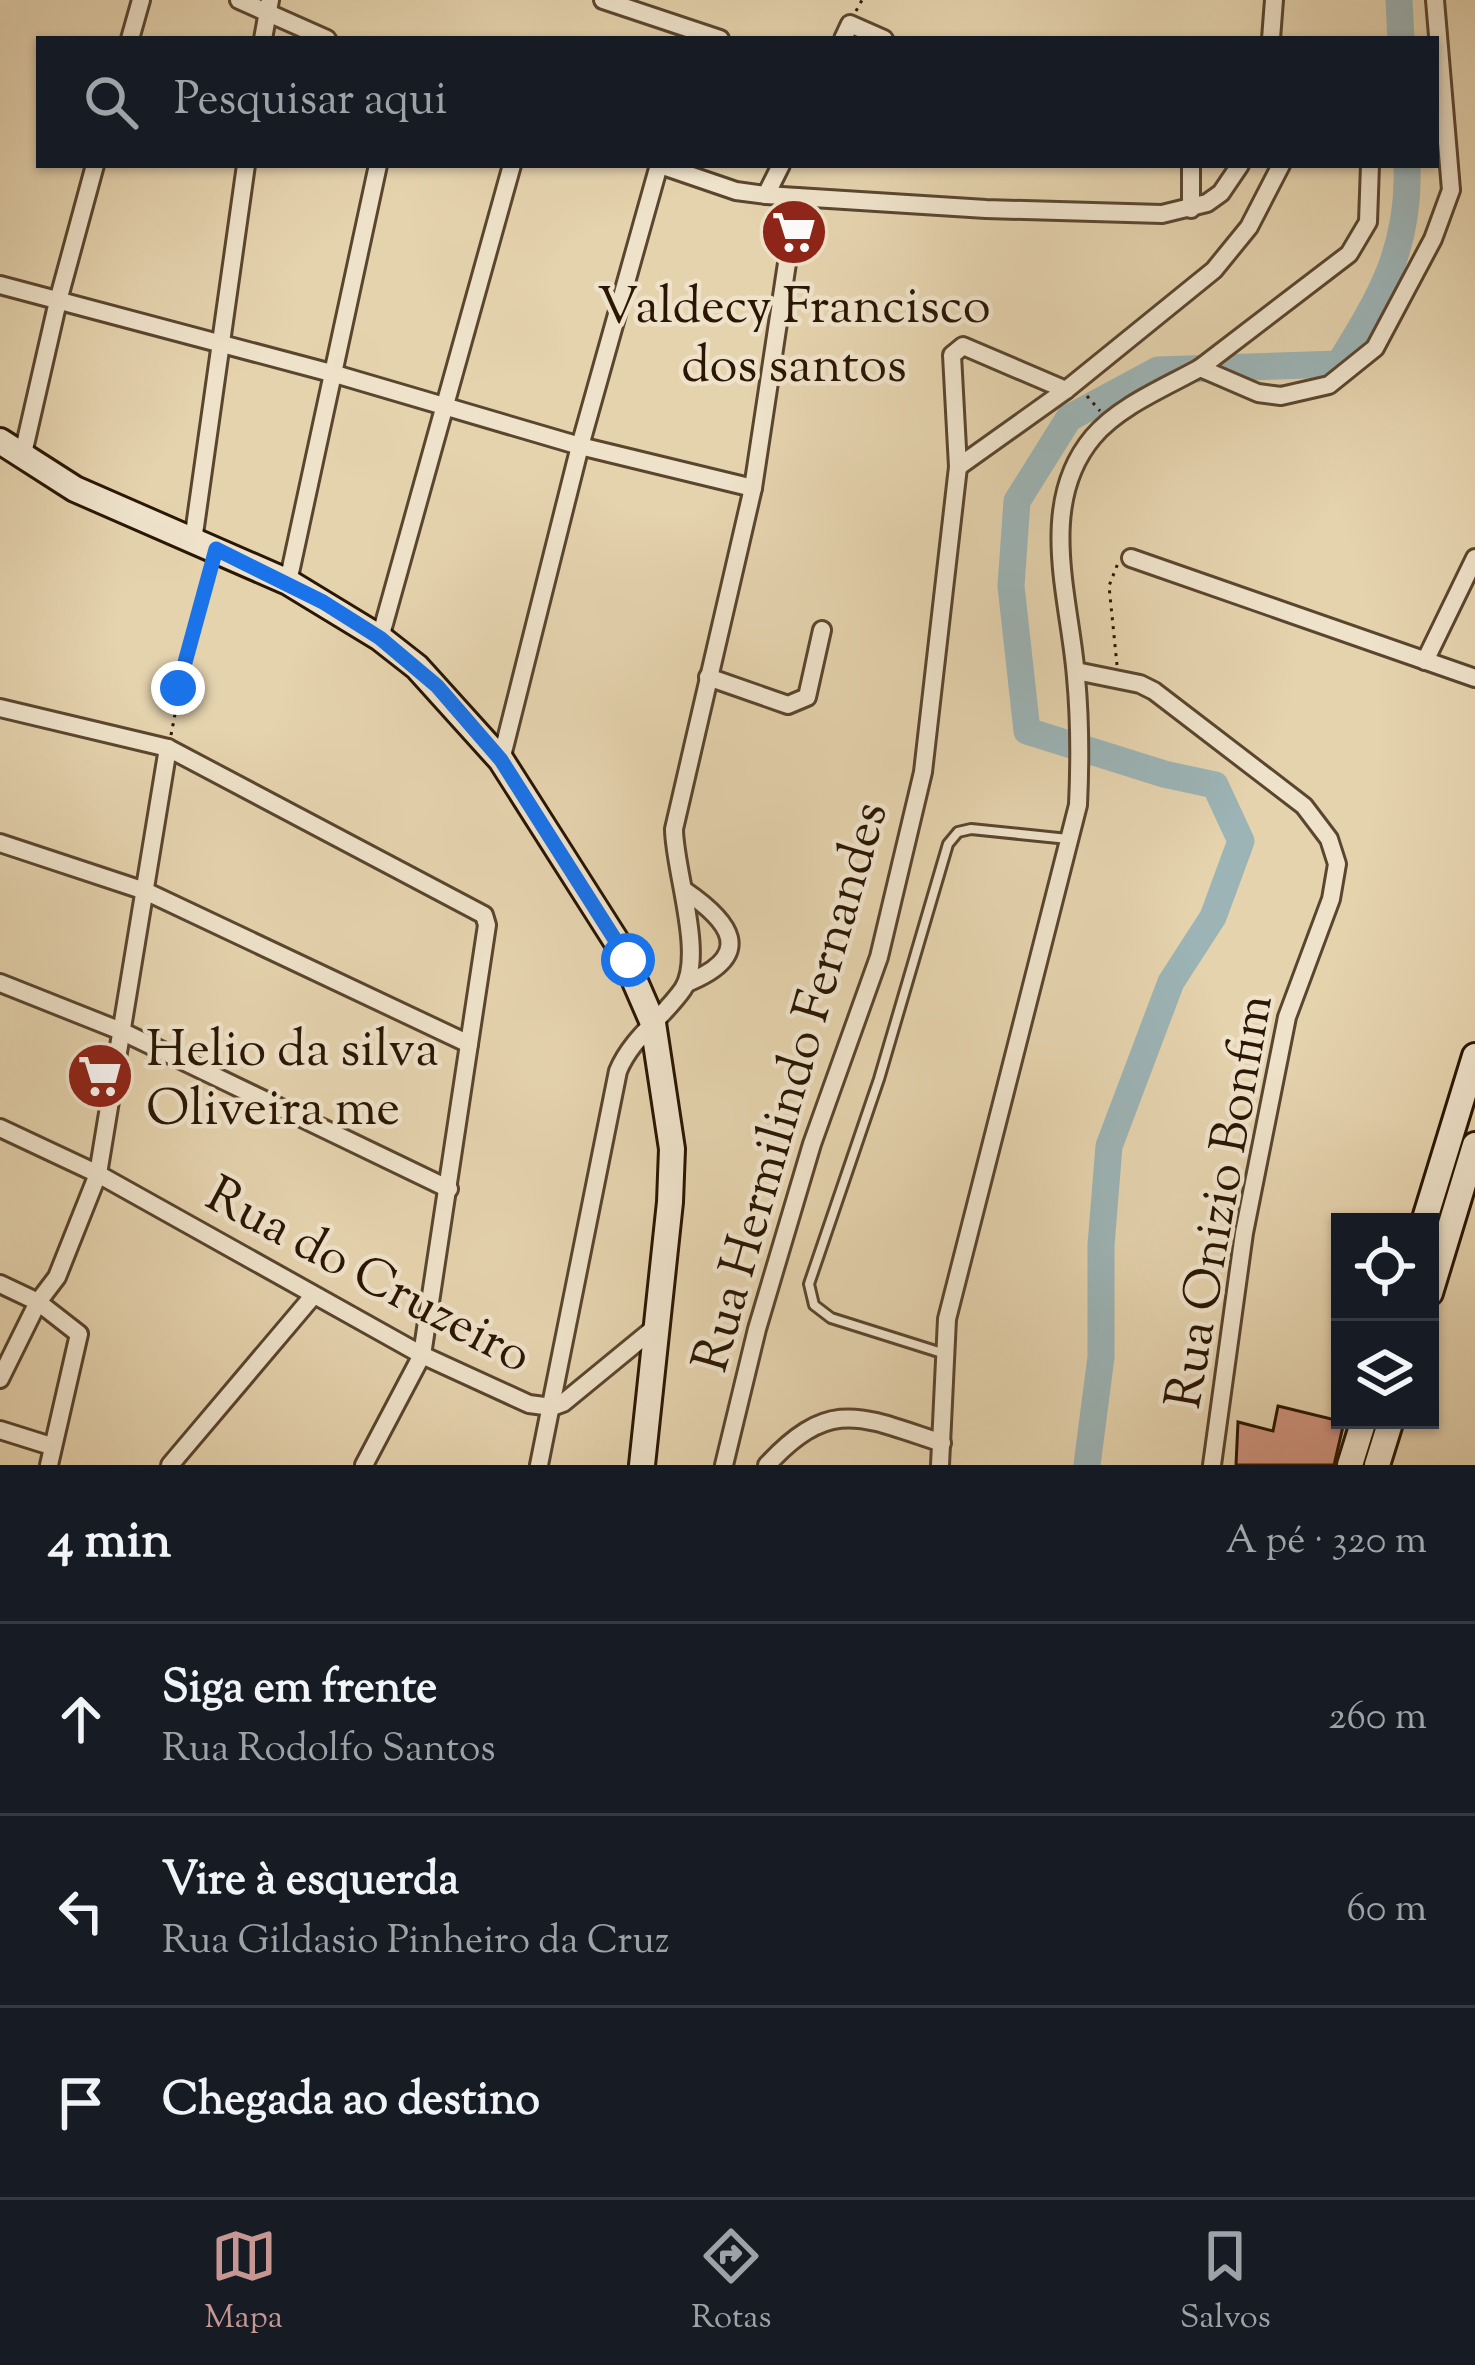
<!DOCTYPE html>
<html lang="pt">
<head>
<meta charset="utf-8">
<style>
  body { margin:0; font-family:"Sorts Mill Goudy",serif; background:#20242c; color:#f1f3f6 }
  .controls { position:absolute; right:36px; bottom:36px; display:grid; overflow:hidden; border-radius:0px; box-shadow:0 3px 9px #0004 }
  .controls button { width:108px; height:108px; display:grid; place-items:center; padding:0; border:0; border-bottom:3px solid #363941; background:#171b24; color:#f1f3f6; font:60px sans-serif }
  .stop { position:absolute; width:36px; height:36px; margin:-27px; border:9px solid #1a73e8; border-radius:50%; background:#fff }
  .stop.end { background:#1a73e8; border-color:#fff; box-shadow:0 3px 12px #0008 }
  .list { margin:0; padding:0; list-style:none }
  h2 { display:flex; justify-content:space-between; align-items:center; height:156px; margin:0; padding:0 48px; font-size:51px }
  h2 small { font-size:39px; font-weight:400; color:#9ea1a6 }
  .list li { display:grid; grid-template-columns:78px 1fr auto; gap:36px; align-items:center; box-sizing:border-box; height:192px; padding:0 48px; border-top:3px solid #363941 }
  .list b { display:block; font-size:45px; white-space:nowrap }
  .list p { margin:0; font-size:39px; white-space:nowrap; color:#9ea1a6 }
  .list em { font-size:39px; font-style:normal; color:#9ea1a6 }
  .icon { flex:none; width:66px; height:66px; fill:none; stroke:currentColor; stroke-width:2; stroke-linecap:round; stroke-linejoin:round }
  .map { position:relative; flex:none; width:1475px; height:1465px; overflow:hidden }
  .search { position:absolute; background:#171b24; box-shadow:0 3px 9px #0004; left:36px; right:36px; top:36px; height:132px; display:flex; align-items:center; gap:30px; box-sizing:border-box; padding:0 42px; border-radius:0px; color:#9ea1a6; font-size:45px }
  .sheet { height:732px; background:#171b24 }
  nav { display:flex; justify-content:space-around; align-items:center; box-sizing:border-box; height:168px; border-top:3px solid #363941; background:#171b24; font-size:33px; color:#9ea1a6 }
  nav a { display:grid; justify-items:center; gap:6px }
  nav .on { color:#c59692 }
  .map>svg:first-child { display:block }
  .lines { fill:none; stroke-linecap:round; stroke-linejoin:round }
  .river { stroke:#9cb4b6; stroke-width:27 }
  .building { fill:#d0947f; stroke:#2b1603; stroke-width:3 }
  .lane-casing { stroke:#5a452e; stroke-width:14 }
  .street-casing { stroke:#5a452e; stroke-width:22 }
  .secondary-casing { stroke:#2b1603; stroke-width:30 }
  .path { stroke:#2b1603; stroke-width:3; stroke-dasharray:3 6; stroke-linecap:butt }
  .lane { stroke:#eee2ca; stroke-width:8 }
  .street { stroke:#eee2ca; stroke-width:16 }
  .secondary { stroke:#eee2ca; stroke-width:24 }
  .route { stroke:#1a73e8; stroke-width:15 }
  .labels { text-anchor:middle; stroke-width:9; stroke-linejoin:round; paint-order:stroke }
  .poi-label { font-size:51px; fill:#2b1603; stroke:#eee2ca }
  .street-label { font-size:51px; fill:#2b1603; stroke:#eee2ca }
</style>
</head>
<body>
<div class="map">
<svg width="1475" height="1465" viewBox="0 0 1475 1465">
  <rect width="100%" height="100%" fill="#e5d3ae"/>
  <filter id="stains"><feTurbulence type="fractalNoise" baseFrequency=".00167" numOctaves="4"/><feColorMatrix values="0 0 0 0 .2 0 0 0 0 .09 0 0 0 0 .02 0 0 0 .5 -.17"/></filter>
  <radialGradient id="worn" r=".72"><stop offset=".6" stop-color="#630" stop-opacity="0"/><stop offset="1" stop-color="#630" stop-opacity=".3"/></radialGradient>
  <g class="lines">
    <g class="river">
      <polyline points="1399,0 1401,39"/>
      <path d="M1087 1465 1101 1357V1245L1109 1146 1171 982 1213 917 1241 841 1215 785 1164 774 1027 731 1011 586 1017 501 1069 418 1158 370 1339 364C1381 296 1410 248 1407 165"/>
    </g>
  </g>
  <polygon class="building" points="1278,1406 1344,1422 1334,1465 1236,1465 1238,1422 1273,1431"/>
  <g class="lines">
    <g class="lane-casing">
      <polyline id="lane" points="942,1353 831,1318 814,1305 809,1284 879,1079 948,844 958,832 971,829 1068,839"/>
    </g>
    <g class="street-casing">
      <g id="street">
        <polyline points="239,0 327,39"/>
        <polyline points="603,0 720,39"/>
        <polyline points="130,39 141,0"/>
        <polyline points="263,39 270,0"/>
        <polyline points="843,39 850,24 884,39"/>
        <polyline points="1271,39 1274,0"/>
        <polyline points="660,165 736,191 766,195 986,209 1162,214 1207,203 1221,193 1240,165"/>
        <polyline points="766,195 781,165"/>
        <polyline points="1191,209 1191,165"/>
        <polyline points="0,285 335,374 580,446 753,488"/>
        <polyline points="1200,368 1349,254 1368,222 1370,165"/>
        <polyline points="22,458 58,301 95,165"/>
        <polyline points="958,467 1066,390 1214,270 1249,227 1281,165"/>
        <polyline points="193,541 246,165"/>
        <polyline points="1131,558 1475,678"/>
        <polyline points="288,582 378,165"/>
        <polyline points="380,638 512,165"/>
        <polyline points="1425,661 1475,558"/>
        <polyline points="1076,671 1140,684 1154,691 1304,806 1329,839 1337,864 1331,899 1287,1017 1244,1233 1212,1465"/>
        <polyline points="708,677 788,705 807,697 822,630"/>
        <polyline points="0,708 168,748 484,915 487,925 422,1355 364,1465"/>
        <polyline points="501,760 580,446 659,165"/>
        <polyline points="0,843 145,891 469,1044"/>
        <path d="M684 890C731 922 756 955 687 983"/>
        <polyline points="0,983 121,1031 449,1189"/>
        <polyline points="0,1128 98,1174 422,1355 529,1404 552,1407 563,1403 658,1325"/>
        <polyline points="0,1284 38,1302 0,1379"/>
        <polyline points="0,1430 51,1446"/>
        <polyline points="49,1465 79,1334 38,1302 57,1277 98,1174 168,748"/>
        <polyline points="170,1465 313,1296"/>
        <path d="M539 1465 618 1071C632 1037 663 1018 683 989 705 955 674 869 674 829L753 488 797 197"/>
        <polyline points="724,1465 757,1329 812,1144 879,957 923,772 958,467 952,355 963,346 1066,390"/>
        <path d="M767 1465C831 1396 862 1417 942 1443"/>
        <path d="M940 1465 947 1319 1078 805C1080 762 1080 720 1076 677 1070 599 1036 505 1093 437 1119 406 1166 387 1200 368L1258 393 1281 396 1329 385 1375 348 1433 239 1451 190 1435 0"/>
      </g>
    </g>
    <g class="secondary-casing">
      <g id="secondary">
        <polyline points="0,441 75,489 288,582 380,638 417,667 501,760 620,947 653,1023 672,1149 670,1202 642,1465"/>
        <polyline points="1424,1222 1475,1056"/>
        <polyline points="1430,1293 1475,1145"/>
        <polyline points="1350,1465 1364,1420"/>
        <polyline points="1377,1465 1391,1420"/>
      </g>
    </g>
    <g class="path">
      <polyline points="856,11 862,0"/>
      <polyline points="1087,396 1100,411"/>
      <polyline points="1117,665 1109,586 1118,563"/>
      <polyline points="171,735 187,652 211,569"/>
    </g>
    <use href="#lane" class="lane"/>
    <use href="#street" class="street"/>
    <use href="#secondary" class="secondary"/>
  </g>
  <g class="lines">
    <polyline class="route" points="178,688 216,549 323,602 380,638 437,686 501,760 628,960"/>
  </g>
  <defs>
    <g id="supermarket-disc" transform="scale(3.45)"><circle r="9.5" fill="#8f2418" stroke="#eee2ca"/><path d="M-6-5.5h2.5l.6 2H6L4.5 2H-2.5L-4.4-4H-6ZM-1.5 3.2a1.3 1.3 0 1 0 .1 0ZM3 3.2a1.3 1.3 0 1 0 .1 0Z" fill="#fff"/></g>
  </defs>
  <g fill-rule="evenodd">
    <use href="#supermarket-disc" x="794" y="232"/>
    <use href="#supermarket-disc" x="100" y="1076"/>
  </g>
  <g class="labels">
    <g class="poi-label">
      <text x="794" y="322">Valdecy Francisco<tspan x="794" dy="59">dos santos</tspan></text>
      <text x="146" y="1065" text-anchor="start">Helio da silva<tspan x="146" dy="59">Oliveira me</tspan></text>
    </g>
    <g class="street-label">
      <text transform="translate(788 1086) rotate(-74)" y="18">Rua Hermilindo Fernandes</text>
      <text transform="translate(1217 1201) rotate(-80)" y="18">Rua Onizio Bonfim</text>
      <text transform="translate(370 1273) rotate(28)" y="18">Rua do Cruzeiro</text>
    </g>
  </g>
  <rect width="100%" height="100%" filter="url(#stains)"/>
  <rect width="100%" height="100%" fill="url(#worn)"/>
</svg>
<div class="controls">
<button><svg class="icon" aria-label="locate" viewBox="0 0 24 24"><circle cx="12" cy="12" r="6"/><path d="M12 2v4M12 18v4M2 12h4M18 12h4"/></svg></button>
<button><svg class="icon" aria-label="layers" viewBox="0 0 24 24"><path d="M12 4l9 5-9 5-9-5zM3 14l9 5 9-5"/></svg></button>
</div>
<div class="stop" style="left:628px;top:960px"></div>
<div class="stop end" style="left:178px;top:688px"></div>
<div class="search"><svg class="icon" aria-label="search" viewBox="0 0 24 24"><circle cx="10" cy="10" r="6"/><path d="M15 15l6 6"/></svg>Pesquisar aqui</div>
</div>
<section class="sheet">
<h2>4 min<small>A pé · 320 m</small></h2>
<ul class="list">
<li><svg class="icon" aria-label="ahead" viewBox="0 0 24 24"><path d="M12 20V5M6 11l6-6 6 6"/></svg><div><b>Siga em frente</b><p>Rua Rodolfo Santos</p></div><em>260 m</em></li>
<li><svg class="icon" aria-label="left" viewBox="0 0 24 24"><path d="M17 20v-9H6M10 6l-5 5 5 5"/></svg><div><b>Vire à esquerda</b><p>Rua Gildasio Pinheiro da Cruz</p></div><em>60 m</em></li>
<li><svg class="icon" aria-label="arrive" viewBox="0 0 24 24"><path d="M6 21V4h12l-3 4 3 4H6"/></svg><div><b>Chegada ao destino</b></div></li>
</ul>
</section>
<nav>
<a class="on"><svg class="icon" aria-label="map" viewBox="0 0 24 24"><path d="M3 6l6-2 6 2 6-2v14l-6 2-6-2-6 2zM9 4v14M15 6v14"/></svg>Mapa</a>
<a><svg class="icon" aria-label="directions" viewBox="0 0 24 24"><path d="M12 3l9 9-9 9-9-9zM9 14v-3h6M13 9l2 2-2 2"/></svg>Rotas</a>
<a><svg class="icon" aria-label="saved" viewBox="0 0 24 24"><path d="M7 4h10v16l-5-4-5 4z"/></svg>Salvos</a>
</nav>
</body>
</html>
